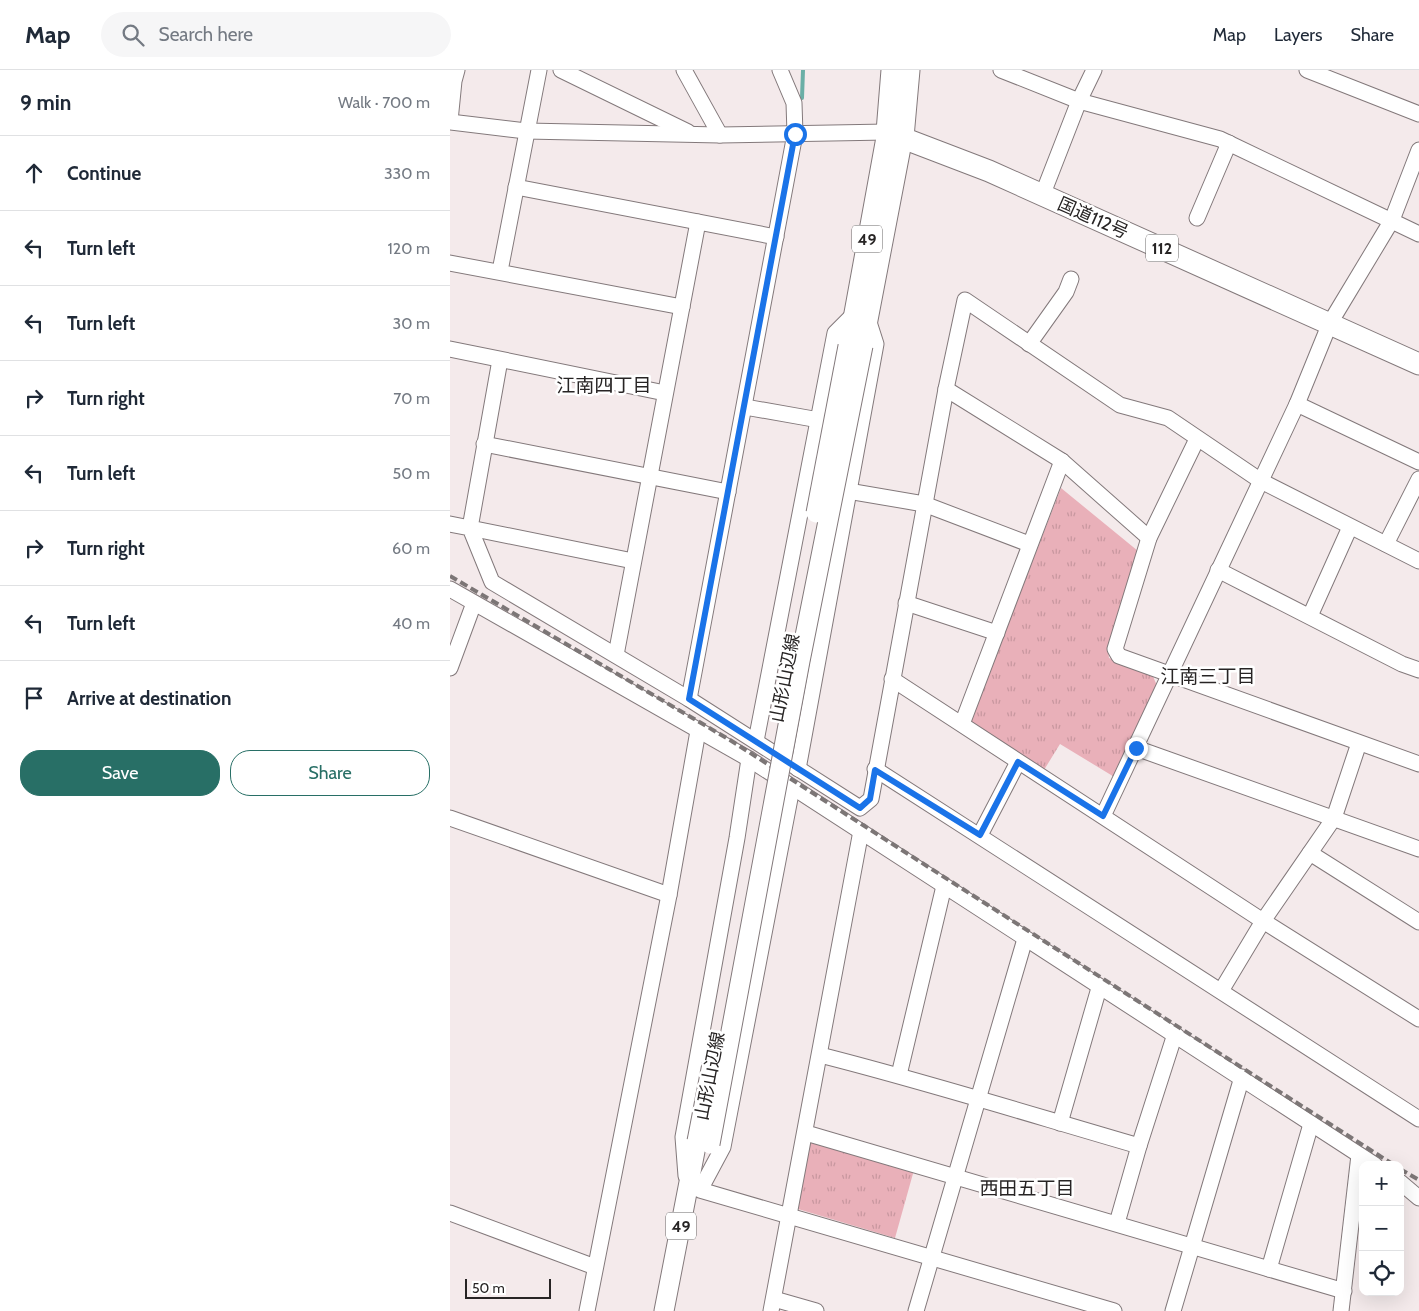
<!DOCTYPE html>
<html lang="en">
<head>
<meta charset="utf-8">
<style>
  body { margin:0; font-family:Cabin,"Noto Sans JP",sans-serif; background:#f6f6f7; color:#1f2937 }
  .controls { position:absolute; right:15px; bottom:15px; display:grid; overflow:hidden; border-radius:10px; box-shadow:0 5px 20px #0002 }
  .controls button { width:45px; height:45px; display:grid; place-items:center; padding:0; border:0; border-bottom:1px solid #e0e1e3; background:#fff; color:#1f2937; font:25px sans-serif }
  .scale { position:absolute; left:15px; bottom:12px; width:86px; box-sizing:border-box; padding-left:5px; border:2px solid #272424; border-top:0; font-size:14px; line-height:18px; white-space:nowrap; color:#272424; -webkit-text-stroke:4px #fff; paint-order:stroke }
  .stop { position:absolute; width:15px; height:15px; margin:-11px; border:4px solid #1a73e8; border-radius:50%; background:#fff }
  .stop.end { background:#1a73e8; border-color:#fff; box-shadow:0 1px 5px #0008 }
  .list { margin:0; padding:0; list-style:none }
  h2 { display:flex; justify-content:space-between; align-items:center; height:65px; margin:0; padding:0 20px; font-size:21px }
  h2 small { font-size:16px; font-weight:400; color:#747a83 }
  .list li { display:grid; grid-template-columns:32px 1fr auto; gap:15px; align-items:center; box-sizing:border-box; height:75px; padding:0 20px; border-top:1px solid #e0e1e3 }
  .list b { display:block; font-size:19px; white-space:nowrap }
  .list em { font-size:16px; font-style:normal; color:#747a83 }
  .actions { display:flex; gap:10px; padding:15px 20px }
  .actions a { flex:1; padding:11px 0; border:1px solid #286f66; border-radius:20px; text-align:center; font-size:18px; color:#286f66 }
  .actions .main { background:#286f66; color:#fff }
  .icon { flex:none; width:28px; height:28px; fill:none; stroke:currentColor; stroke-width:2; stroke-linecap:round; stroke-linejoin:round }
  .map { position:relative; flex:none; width:969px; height:1241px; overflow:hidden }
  header { display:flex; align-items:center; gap:30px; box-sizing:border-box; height:70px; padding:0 25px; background:#fff; border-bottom:1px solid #e0e1e3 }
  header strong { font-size:24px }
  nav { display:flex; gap:28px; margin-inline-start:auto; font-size:18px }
  .search { width:350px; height:45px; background:#f6f6f7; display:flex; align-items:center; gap:12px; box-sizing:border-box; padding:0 18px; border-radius:28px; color:#747a83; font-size:19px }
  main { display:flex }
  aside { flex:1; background:#fff }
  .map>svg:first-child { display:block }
  .park { fill:url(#park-tufts) }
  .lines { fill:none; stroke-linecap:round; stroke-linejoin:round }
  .stream { stroke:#6aafa6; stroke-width:4 }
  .minor-casing { stroke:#83797b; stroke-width:17 }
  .major-casing { stroke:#83797b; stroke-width:21 }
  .highway-casing { stroke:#83797b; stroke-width:23 }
  .minor { stroke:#fff; stroke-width:15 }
  .major { stroke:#fff; stroke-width:19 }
  .highway { stroke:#fff; stroke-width:21 }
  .rail { stroke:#7c7676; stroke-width:4; stroke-dasharray:8 4; stroke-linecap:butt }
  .major-bridge-casing { stroke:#83797b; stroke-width:21; stroke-linecap:butt }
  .major-bridge { stroke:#fff; stroke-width:19 }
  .route { stroke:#1a73e8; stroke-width:6 }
  .labels { text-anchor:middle; stroke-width:5; stroke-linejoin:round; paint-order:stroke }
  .shield { fill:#fff; stroke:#686666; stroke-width:1 }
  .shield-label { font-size:16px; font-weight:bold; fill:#272424 }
  .street-label { font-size:18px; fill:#272424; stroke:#fff }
  .neighbourhood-label { font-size:19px; fill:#272424; stroke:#fff }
</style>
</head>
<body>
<header>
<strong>Map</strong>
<div class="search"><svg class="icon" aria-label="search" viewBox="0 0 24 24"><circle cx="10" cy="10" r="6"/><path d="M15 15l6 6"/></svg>Search here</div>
<nav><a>Map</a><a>Layers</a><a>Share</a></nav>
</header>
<main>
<aside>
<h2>9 min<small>Walk · 700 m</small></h2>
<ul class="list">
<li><svg class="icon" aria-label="ahead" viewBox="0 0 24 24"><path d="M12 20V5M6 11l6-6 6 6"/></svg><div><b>Continue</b></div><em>330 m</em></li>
<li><svg class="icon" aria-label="left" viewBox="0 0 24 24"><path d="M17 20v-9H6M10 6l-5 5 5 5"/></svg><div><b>Turn left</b></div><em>120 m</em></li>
<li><svg class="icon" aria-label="left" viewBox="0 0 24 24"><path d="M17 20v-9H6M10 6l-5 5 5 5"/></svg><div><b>Turn left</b></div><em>30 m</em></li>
<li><svg class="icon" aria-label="right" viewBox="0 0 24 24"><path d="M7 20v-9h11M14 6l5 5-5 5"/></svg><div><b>Turn right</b></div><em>70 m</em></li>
<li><svg class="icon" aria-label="left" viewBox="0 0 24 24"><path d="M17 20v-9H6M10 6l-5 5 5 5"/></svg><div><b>Turn left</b></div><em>50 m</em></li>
<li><svg class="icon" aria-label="right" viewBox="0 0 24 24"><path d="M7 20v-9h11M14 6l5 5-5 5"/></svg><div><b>Turn right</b></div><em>60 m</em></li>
<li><svg class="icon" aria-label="left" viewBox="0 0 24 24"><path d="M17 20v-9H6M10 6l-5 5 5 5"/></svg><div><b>Turn left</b></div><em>40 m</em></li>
<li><svg class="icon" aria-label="arrive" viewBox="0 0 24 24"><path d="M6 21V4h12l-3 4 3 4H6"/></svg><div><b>Arrive at destination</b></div></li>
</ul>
<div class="actions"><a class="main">Save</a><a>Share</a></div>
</aside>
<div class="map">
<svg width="969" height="1241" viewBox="0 0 969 1241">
  <defs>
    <pattern id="park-tufts" width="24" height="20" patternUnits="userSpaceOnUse" patternTransform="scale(1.25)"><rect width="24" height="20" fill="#e9b0b9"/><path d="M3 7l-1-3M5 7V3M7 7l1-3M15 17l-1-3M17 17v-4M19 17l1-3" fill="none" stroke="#c8979f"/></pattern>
  </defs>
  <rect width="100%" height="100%" fill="#f4eaeb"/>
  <g class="park">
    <polygon points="611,418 688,481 658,579 659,588 702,604 708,618 666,708 610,674 594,700 520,651"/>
    <polygon points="360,1068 464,1100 445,1168 348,1139"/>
  </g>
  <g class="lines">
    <polyline class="stream" points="352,28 353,0"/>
    <g class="minor-casing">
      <g id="minor">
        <polyline points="111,0 238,62"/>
        <polyline points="234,0 270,65"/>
        <polyline points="551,0 629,31 770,69 969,164"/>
        <polyline points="857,0 969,44"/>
        <polyline points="0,51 4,11 7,0"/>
        <polyline points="0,52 76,61 270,65 437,62"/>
        <polyline points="66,117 326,167"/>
        <polyline points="592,126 629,31 644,0"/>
        <polyline points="747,148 779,73"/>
        <polyline points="0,193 232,237"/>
        <polyline points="50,201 89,0"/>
        <polyline points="579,274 616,222 621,209"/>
        <polyline points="0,279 215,323"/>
        <polyline points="50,290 20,458 183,491"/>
        <polyline points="496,319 612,391 699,468"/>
        <polyline points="847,334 969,392"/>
        <polyline points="295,337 369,350"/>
        <polyline points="747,369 699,468 665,579 669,586 969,694"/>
        <polyline points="34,374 278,422"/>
        <polyline points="398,421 474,434 579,474"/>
        <polyline points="0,454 20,458 42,512 239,629 410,738 421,729 496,319 515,230 670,335 718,348 811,411 969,491"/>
        <polyline points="936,474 969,409"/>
        <polyline points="768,500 952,594 969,600"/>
        <polyline points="0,519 299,689 925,1095"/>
        <polyline points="456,533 547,563"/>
        <polyline points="860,546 900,457"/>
        <polyline points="166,585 248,152"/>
        <polyline points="0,598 24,533"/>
        <polyline points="442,609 813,851 969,949"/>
        <polyline points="239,629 345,64 344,33 330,0"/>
        <polyline points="512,654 612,391"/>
        <polyline points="306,671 385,263 403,245"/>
        <polyline points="686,678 969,779"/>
        <polyline points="348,699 426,274 418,249"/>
        <polyline points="425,699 969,1049"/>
        <polyline points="342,718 273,1077 250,1120 664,1241"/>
        <polyline points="653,746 847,334 880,253 942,150 969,80"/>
        <polyline points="0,748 219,825"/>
        <polyline points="530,765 568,692"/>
        <polyline points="860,783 969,852"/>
        <polyline points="771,921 813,851 884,748 909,673"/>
        <path d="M370 985C477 1012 582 1045 689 1076"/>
        <polyline points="449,1005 494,816"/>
        <polyline points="610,1053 649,918"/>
        <polyline points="356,1063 894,1221"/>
        <polyline points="236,1106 233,1067 287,768 299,689"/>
        <polyline points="950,1112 969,1128"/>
        <polyline points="0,1143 145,1197"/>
        <polyline points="667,1153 689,1076 725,964"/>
        <polyline points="819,1199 861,1054"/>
        <polyline points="324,1229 366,1241"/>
        <polyline points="137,1241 219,825 248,661"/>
        <polyline points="321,1241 411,761"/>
        <polyline points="466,1241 575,869"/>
        <polyline points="723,1241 792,1007"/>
        <polyline points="891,1241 909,1085"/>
      </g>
    </g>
    <g class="major-casing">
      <g id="major">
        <polyline points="398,276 437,62"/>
        <polyline points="413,276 453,67"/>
        <polyline points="214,1241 247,1071"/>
      </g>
    </g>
    <g class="highway-casing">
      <g id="highway">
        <polyline points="442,0 437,62 539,101 969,294"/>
        <polyline points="453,67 459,0"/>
      </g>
    </g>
    <use href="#minor" class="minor"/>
    <use href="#major" class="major"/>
    <use href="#highway" class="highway"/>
    <g class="rail">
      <polyline points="0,506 280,670 944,1095"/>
      <polyline points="950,1099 969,1110"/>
    </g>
    <g class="major-bridge-casing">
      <g id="major-bridge">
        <polyline points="366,443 398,276"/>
        <polyline points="247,1071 262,994"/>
        <polyline points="260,1074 350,591 413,276"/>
      </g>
    </g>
    <use href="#major-bridge" class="major-bridge"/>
  </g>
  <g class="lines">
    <polyline class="route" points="345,64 239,629 410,738 420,729 425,700 530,765 568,692 653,746 686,678"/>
  </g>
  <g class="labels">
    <g class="shield">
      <rect x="402" y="155.5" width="30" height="27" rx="4"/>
      <rect x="696" y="164.5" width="32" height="27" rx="4"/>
      <rect x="216" y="1142.5" width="30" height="27" rx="4"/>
    </g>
    <g class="shield-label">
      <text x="417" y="175">49</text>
      <text x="712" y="184">112</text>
      <text x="231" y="1162">49</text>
    </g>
    <g class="street-label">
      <text transform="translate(643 148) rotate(24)" y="6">国道112号</text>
      <text transform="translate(335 608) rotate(-79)" y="6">山形山辺線</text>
      <text transform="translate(260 1006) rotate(-79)" y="6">山形山辺線</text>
    </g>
    <g class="neighbourhood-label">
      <text x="154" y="322">江南四丁目</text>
      <text x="758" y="613">江南三丁目</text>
      <text x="577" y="1125">西田五丁目</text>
    </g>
  </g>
</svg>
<div class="controls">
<button>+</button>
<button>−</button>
<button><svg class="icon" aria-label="locate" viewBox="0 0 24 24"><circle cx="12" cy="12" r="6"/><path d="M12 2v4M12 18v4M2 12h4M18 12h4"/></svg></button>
</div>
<div class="scale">50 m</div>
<div class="stop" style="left:345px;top:64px"></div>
<div class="stop end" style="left:686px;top:678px"></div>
</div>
</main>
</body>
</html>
